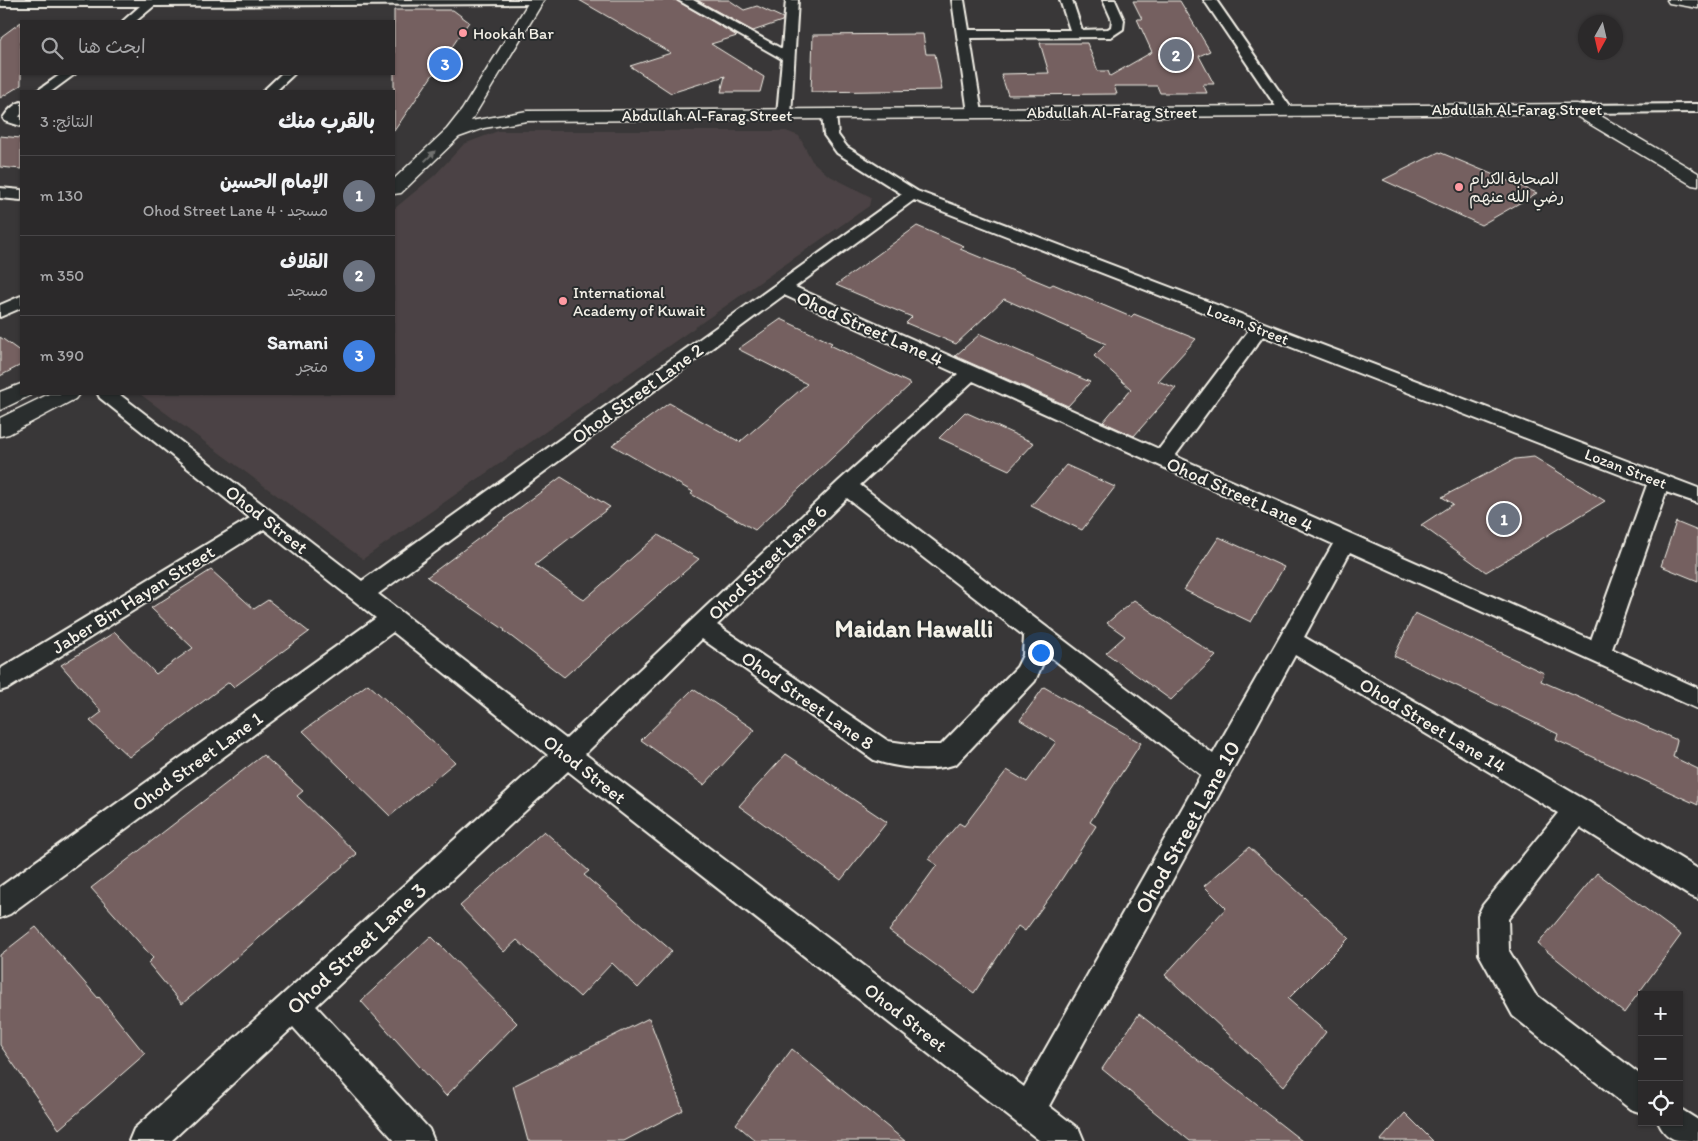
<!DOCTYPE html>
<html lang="ar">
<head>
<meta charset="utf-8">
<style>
  body { margin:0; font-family:Itim,"Playpen Sans Arabic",sans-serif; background:#373536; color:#f1f3f6; direction:rtl }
  .controls { position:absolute; right:15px; bottom:15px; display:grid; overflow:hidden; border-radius:0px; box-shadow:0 1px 4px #0004 }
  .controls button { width:45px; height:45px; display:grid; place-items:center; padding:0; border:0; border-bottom:1px solid #474547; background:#2b292a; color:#f1f3f6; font:25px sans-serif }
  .compass { position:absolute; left:1578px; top:15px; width:45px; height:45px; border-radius:50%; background:#2b292a; box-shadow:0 1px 4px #0004; rotate:188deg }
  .you { position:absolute; left:1040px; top:652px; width:18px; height:18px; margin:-12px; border:4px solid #fff; border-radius:50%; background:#1a73e8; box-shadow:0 0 0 8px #1a73e833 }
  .badge { display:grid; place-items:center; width:32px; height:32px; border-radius:50%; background:#db2777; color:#fff; font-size:16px; font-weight:700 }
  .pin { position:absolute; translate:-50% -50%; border:2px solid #fff; box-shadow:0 1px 5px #0006 }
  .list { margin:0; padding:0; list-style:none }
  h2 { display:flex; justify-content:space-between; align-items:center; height:65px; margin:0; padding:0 20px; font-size:21px }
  h2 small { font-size:16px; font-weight:400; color:#a6a6a8 }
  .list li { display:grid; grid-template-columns:32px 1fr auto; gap:15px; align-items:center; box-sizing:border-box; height:80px; padding:0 20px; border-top:1px solid #474547 }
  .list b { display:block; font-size:19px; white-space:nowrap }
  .list p { margin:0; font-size:16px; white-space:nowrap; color:#a6a6a8 }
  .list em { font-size:16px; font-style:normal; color:#a6a6a8 }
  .icon { flex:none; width:28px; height:28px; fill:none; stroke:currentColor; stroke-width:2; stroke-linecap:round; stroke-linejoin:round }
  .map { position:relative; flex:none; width:1698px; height:1141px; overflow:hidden; direction:ltr }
  .search { position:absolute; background:#2b292a; box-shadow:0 1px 4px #0004; left:20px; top:20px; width:375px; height:55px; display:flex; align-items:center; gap:12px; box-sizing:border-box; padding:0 18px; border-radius:0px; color:#a6a6a8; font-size:19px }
  .panel { position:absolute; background:#2b292a; box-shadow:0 1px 4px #0004; left:20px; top:90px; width:375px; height:305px; border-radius:0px; direction:rtl }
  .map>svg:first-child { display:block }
  .built { fill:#4b4344 }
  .building { fill:#746060; stroke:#f4f1e8 }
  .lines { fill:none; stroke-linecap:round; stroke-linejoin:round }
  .street-casing { stroke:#f4f1e8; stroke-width:4 }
  .secondary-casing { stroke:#f4f1e8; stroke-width:3 }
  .highway-casing { stroke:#f4f1e8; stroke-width:3 }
  .street { fill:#2a2d2e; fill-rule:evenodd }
  .secondary { fill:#2a2d2e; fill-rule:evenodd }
  .highway { fill:#2a2d2e; fill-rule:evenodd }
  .oneway { fill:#71726f }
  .poi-dot { fill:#ff9aa2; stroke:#2a2d2e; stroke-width:2 }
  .labels { text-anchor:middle; stroke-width:4; stroke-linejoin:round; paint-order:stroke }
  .far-poi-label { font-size:16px; fill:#f4f1e8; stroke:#2a2d2e; text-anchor:start }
  .far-street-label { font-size:16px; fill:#f4f1e8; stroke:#2a2d2e }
  .street-label { font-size:19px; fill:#f4f1e8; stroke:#2a2d2e }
  .near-street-label { font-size:22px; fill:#f4f1e8; stroke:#2a2d2e }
  .district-label { font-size:24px; font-weight:bold; fill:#f4f1e8; stroke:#2a2d2e }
</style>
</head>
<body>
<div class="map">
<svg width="1698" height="1141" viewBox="0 0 1698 1141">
  <rect width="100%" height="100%" fill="#393738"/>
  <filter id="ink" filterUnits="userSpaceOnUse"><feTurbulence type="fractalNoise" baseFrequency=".02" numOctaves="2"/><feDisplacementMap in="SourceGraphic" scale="10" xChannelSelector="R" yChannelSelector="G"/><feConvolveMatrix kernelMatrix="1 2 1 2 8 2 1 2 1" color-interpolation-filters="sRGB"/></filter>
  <g filter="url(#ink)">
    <polygon class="built" points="498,131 786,131 799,136 812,161 828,175 871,197 869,206 363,559 140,394 394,394 394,209 435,175 464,144"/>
    <g class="building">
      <polygon points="579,0 676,0 737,36 711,44 764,77 760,92 721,92 725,76 671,93 630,66 671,53"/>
      <polygon points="697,0 729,0 744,10 757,6 783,18 782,21 753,31"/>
      <polygon points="1133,1 1180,1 1210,51 1199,56 1214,84 1203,84 1207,93 1160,93 1157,86 1114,86 1117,94 1008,95 1001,74 1049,73 1040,43 1087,43 1098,71 1108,71 1110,76 1152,52 1137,19 1142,19"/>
      <polygon points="394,10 453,10 469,22 394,131"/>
      <polygon points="21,22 21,85 0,98 0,40 2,36"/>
      <polygon points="923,34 926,54 935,54 942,90 811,92 813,35"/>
      <polygon points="0,136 21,138 21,169 0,167"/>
      <polygon points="1439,152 1537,193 1481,225 1383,180"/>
      <polygon points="917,226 964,246 960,249 1050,286 1053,284 1131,317 1134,314 1196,339 1158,381 1176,388 1134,436 1103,422 1131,389 1094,356 1106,344 1004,299 956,344 906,323 912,317 836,285"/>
      <polygon points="781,319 832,343 830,345 911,384 755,530 691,494 693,492 612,445 669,403 740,442 807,384 738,349"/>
      <polygon points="980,334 1090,382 1068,406 955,356"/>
      <polygon points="0,337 21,352 21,365 0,376"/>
      <polygon points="965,412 1034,443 1009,470 939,438"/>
      <polygon points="1534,457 1605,501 1486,572 1421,525 1453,504 1442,497 1515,459"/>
      <polygon points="1066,465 1115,487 1082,530 1031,506"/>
      <polygon points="561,477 610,507 535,565 584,600 658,535 699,559 564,677 504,631 505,630 427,577"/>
      <polygon points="1676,522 1698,531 1698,581 1661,566"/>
      <polygon points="1219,537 1284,567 1251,622 1184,590"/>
      <polygon points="211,570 254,609 268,600 309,632 234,687 229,682 129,757 90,721 102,712 61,665 115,632 156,674 193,648 151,608"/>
      <polygon points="1134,600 1216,656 1171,700 1106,653 1125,636 1107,623"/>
      <polygon points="1415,613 1544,673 1541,681 1677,740 1673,757 1698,769 1698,805 1556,740 1558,734 1394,656"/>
      <polygon points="368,684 455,762 390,816 303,731"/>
      <polygon points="1044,687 1141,743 1090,822 1096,826 1054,891 1025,931 1018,926 974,993 889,931 937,865 928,859 959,823 964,826 1007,770 1027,782 1056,742 1020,720"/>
      <polygon points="693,689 755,730 704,785 641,740"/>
      <polygon points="786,754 887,822 841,880 739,806"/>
      <polygon points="263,755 303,791 297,796 357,854 182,1004 148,963 153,958 91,888"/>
      <polygon points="544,831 589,871 584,875 672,951 638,988 612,963 580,997 517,940 504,952 460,906"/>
      <polygon points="1249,847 1349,938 1288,999 1326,1032 1284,1086 1165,975 1226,908 1204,886"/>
      <polygon points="1597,873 1681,935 1624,1013 1538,944"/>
      <polygon points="36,927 98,998 99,997 145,1054 59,1129 0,1045 0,955"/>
      <polygon points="431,936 517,1023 446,1096 361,1001"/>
      <polygon points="1139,1014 1256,1105 1302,1141 1190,1141 1102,1069"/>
      <polygon points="649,1018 683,1110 624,1141 528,1141 513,1086"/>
      <polygon points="792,1049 905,1141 756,1141 736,1124"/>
      <polygon points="1405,1113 1433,1141 1380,1141"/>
    </g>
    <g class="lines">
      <g class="street-casing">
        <g id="street">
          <polygon points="0,0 542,0 543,1 537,4 154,6 136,21 123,21 140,6 0,6"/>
          <polygon points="678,0 693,0 782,49 786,0 798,0 791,115 789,118 784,119 777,115 782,59"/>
          <polygon points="952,0 964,0 969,30 1070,30 1060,0 1072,0 1082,30 1108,29 1111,27 1112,20 1103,0 1115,0 1124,20 1123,29 1111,37 970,38 982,113 975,117 968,113"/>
          <polygon points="1204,0 1216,0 1293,111 1291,114 1281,114"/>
          <polygon points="61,74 75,74 52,91 37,91"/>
          <polygon points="281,74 294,74 276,91 263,91"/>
          <path d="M21 102V114L19 117H21V126L5 121 3 118C7 112 14 104 21 102Z"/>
          <polygon points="1698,104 1698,112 1576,113 1569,109 1576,105"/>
          <path d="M829 110 836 114 838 135 847 147 917 191 1698 488V503L1666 492 1612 649 1698 688V709L1350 552 1304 637 1587 801 1698 869V899L1688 895 1580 827 1508 919 1509 951 1535 994 1642 1076V1113L1630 1109 1513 1016 1479 954 1478 915 1483 905 1558 813 1295 655 1049 1106 1079 1129 1084 1141H1040L568 771 316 1006 429 1129 434 1141H395L293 1027 171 1141H129L134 1129 548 755 393 632 10 914 0 918V887L376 618 264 529 9 688 0 691V669L250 518 100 398 98 394H119L362 581 902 194 837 153 824 135 822 114ZM914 200 1249 330 1159 449 795 287ZM784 295 958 374 839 481 566 739 378 594ZM1263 336 1647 485 1591 640 1175 456ZM973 381 1333 544 1213 754 860 485ZM847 498 1024 636 1023 655 1017 667 941 745H916L888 741 717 625ZM702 639 874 760C897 768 933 772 956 764L1035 681 1047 654 1201 775 1024 1087 585 754Z"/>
          <polygon points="0,188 21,190 21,200 0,198"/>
          <polygon points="21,296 21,308 0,317 0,305"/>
          <path d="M1679 1108 1698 1120V1141C1676 1141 1667 1141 1658 1122H1679Z"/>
        </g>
      </g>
      <g class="secondary-casing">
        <g id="secondary">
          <polygon points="530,0 544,0 471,121 527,111 1576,104 1582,105 1698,173 1698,186 1692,185 1573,114 527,121 484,128 459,137 401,193 394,194 394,179 447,129 462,110"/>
          <polygon points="21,384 21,394 31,394 29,396 0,410 0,392"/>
          <polygon points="49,394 79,394 75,399 9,434 0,436 0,418"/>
        </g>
      </g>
      <g class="highway-casing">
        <polygon id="highway" points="1667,0 1698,0 1698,8 1669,3"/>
      </g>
      <use href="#street" class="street"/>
      <use href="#secondary" class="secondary"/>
      <use href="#highway" class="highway"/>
    </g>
    <defs><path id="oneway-solid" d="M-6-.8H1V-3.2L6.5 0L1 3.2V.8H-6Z" transform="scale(1.25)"/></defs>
    <use class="oneway" href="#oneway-solid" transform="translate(430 156) rotate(-45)"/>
  </g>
  <g class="poi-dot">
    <circle cx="463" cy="33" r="5"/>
    <circle cx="1459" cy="187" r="5"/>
    <circle cx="563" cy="301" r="5"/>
  </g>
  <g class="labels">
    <g class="far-poi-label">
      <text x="473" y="39">Hookah Bar</text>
      <text x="1469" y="184">الصحابة الكرام<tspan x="1469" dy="18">رضي الله عنهم</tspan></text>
      <text x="573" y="298">International<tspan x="573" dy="18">Academy of Kuwait</tspan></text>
    </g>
    <g class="far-street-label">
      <text x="1517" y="115">Abdullah Al-Farag Street</text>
      <text x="1112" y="118">Abdullah Al-Farag Street</text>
      <text x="707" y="121">Abdullah Al-Farag Street</text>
      <text transform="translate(1248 324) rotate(21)" y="6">Lozan Street</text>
      <text transform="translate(1626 468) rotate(21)" y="6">Lozan Street</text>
    </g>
    <g class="street-label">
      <text transform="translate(870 328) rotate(24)" y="7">Ohod Street Lane 4</text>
      <text transform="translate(637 393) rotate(-36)" y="7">Ohod Street Lane 2</text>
      <text transform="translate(1240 494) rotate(24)" y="7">Ohod Street Lane 4</text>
      <text transform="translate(267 519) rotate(38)" y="7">Ohod Street</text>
      <text transform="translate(767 562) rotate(-44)" y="7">Ohod Street Lane 6</text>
      <text transform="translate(133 599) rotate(-32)" y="7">Jaber Bin Hayan Street</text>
      <text transform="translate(808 700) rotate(35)" y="7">Ohod Street Lane 8</text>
      <text transform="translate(1433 725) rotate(31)" y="7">Ohod Street Lane 14</text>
      <text transform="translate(197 761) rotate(-36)" y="7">Ohod Street Lane 1</text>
      <text transform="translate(585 769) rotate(38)" y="7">Ohod Street</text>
      <text transform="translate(906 1017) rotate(38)" y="7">Ohod Street</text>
    </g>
    <g class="near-street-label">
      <text transform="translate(1187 827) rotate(-61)" y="8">Ohod Street Lane 10</text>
      <text transform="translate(356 948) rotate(-43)" y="8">Ohod Street Lane 3</text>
    </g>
    <g class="district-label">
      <text x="914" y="637">Maidan Hawalli</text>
    </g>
  </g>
</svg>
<div class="controls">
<button>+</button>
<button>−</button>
<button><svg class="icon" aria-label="locate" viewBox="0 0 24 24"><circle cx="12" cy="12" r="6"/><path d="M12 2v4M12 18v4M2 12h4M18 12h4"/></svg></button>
</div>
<svg class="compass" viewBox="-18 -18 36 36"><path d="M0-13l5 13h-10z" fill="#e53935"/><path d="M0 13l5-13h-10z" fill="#a6a6a8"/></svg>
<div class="you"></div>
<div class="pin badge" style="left:1504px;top:519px;background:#6b7280">1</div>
<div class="pin badge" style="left:1176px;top:55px;background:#6b7280">2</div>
<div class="pin badge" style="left:445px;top:64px;background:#3f7fe0">3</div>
<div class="search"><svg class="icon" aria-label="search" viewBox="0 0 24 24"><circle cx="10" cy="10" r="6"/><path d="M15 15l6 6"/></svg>ابحث هنا</div>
<section class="panel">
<h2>بالقرب منك<small>النتائج: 3</small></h2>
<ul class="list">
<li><span class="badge" style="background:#6b7280">1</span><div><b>الإمام الحسين</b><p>مسجد · Ohod Street Lane 4</p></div><em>130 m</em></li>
<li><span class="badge" style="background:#6b7280">2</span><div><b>القلاف</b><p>مسجد</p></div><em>350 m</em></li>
<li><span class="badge" style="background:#3f7fe0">3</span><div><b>Samani</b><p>متجر</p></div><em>390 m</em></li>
</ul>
</section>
</div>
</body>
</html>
